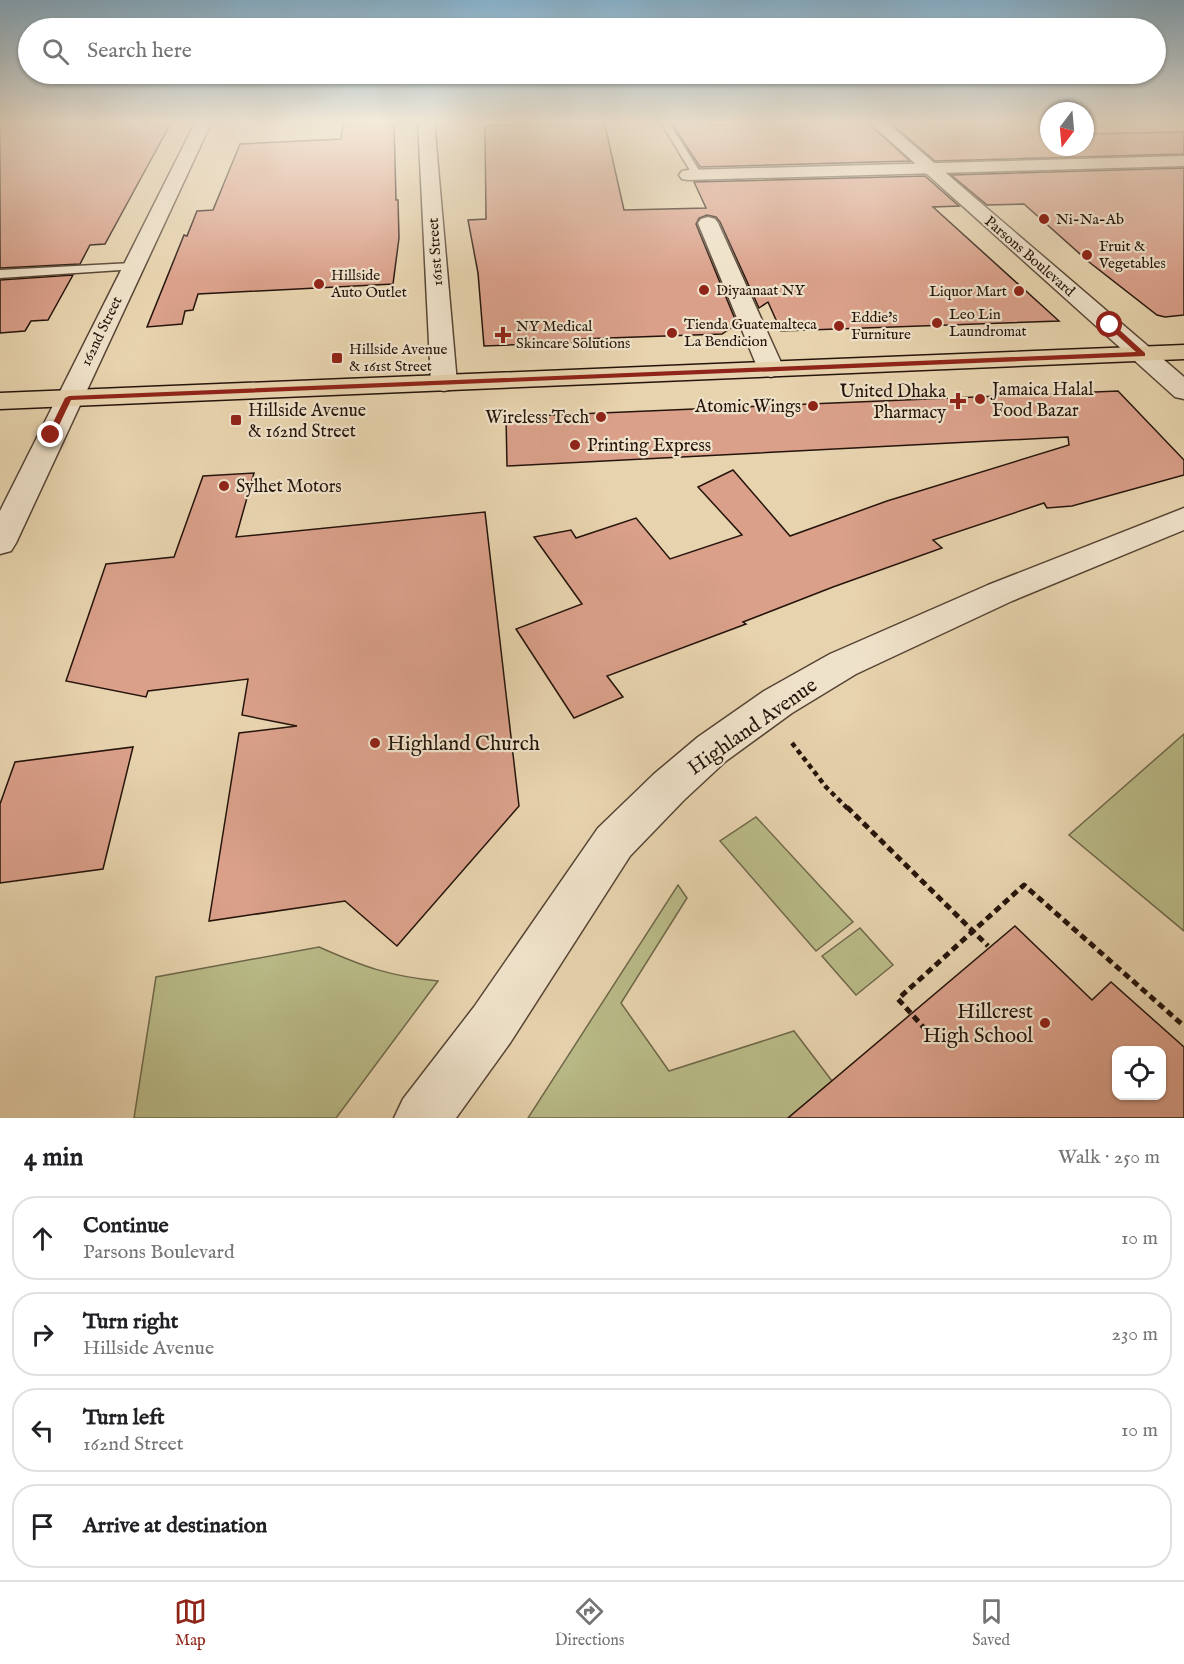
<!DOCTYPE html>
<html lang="en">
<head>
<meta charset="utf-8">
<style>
  body { margin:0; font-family:"IM FELL English",serif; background:#f6f6f6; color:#202124 }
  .controls { position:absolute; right:18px; bottom:18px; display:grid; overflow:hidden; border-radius:12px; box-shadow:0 2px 4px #0004 }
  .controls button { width:54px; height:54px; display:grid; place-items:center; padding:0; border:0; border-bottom:2px solid #e0e0e0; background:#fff; color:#202124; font:30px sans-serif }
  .compass { position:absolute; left:1040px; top:102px; width:54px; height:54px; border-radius:50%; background:#fff; box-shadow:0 2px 4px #0004; rotate:196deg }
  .stop { position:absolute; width:18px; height:18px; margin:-14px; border:4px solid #8f2418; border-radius:50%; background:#fff }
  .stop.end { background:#8f2418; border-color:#fff; box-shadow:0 2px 6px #0008 }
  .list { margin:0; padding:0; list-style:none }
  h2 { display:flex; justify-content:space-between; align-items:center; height:78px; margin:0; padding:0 24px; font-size:26px }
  h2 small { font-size:20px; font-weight:400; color:#757577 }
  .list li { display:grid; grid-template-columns:39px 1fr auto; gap:18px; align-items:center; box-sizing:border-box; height:84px; margin:0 12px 12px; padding:0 12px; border:2px solid #e0e0e0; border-radius:24px }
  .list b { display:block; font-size:22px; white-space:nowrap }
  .list p { margin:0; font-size:20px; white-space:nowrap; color:#757577 }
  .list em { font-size:20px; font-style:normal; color:#757577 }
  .icon { flex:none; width:33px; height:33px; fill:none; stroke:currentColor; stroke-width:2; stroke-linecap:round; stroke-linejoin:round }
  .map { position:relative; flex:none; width:1184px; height:1118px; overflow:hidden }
  .search { position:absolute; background:#fff; box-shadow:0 2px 4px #0004; left:18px; right:18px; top:18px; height:66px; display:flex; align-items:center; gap:15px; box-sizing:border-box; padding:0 21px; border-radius:33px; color:#757577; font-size:22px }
  .sheet { height:462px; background:#fff }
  nav { display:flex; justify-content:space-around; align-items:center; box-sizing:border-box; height:84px; border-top:2px solid #e0e0e0; background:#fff; font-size:16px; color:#757577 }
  nav a { display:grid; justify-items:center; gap:3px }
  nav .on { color:#8f2418 }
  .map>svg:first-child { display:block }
  .green { fill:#b9bb88; stroke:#6f684a; stroke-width:1.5 }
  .building { fill:#daa08a; stroke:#25140b; stroke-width:1.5; fill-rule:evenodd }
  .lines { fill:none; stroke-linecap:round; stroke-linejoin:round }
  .service-casing { stroke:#564434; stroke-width:3 }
  .minor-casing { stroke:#564434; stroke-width:3 }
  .tertiary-casing { stroke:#564434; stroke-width:3 }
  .primary-casing { stroke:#25140b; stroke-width:3 }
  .path-far1 { stroke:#25140b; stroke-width:4.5; stroke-dasharray:5 4; stroke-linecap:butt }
  .path { stroke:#25140b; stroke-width:5; stroke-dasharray:7 4.5; stroke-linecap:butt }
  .service { fill:#efe2ca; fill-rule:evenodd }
  .minor { fill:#efe2ca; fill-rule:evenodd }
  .tertiary { fill:#efe2ca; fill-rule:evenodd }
  .primary { fill:#e7d3ae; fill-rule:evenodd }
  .route { fill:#8f2418 }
  .poi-dot { fill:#8f2418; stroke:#efe2ca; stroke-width:2 }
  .labels { text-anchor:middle; stroke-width:4.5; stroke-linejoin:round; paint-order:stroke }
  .far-poi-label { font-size:15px; fill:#25140b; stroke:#efe2ca; text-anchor:start }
  .far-street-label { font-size:15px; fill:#25140b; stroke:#efe2ca }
  .poi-label { font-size:18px; fill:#25140b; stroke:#efe2ca; text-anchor:start }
  .near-street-label { font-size:21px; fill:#25140b; stroke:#efe2ca }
  .near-poi-label { font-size:21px; fill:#25140b; stroke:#efe2ca; text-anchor:start }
</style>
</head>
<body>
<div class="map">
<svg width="1184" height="1118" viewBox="0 0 1184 1118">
  <rect width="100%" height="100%" fill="#e7d3ae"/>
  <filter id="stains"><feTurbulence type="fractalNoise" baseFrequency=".00333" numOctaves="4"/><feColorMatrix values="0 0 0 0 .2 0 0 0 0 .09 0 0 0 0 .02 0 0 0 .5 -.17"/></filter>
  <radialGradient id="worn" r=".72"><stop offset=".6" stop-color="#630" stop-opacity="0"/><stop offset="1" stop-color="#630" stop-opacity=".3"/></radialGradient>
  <g class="green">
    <polygon points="1184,734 1184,931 1069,835"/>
    <polygon points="756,817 853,922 816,951 720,841"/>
    <polygon points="678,885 687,898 621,1003 669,1071 794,1031 832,1081 788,1118 528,1118"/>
    <polygon points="860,928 893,965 856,995 822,956"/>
    <path d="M319 947C364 967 389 976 438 981L336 1118H134L156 977Z"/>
  </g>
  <g class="building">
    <polygon points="0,121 172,121 105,244 90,245 80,264 0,268"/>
    <polygon points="394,121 396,200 398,200 399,238 393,284 198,294 193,310 185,311 182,324 147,327 184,235 187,236 197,211 213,210 240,144 341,139 343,122"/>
    <polygon points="604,121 624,210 706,208 694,182 925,176 959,206 933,207 1059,321 781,331 768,302 759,308 720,222 716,217 707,215 699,218 696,224 737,324 722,334 580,339 580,342 484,346 478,273 468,220 486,219 485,126"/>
    <polygon points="670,121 709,121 711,125 866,121 910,161 700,167"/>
    <polygon points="888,121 1033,121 1049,133 1049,147 1085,147 1085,134 1184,132 1184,154 935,161"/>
    <polygon points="1184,168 1184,315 1165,317 1157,315 1089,262 1024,204 987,205 951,175"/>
    <polygon points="73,275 48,320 31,321 25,331 0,333 0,280"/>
    <polygon points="1118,391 1184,460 1184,475 1072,506 1047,508 1044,503 933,540 942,548 833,587 743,622 746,624 607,676 623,697 574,718 516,629 582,604 534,537 571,530 576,538 636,518 670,559 742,535 698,487 733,470 790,536 887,501 1069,445 1068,437 507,466 506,417"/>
    <polygon points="254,473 236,537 485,512 519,806 397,946 345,901 209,921 239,733 297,726 242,715 248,679 148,691 146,697 66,681 106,564 174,557 203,476"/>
    <polygon points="133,747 103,869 0,883 0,804 15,762"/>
    <path d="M1015 926 1092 1000 1111 982 1184 1047V1118H788ZM1116 1050H1161V1095H1116Z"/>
  </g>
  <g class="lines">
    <g class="service-casing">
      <g id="service">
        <polygon points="660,121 668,121 702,175 700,177 694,177"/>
        <polygon points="132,263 136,265 136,269 0,278 0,270"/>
      </g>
    </g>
    <g class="minor-casing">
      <g id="minor">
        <polygon points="196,121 212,121 16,543 11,551 0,554 0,511"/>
        <polygon points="418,121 434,121 457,383 453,389 444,391 435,389 431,383"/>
        <polygon points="1184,156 1184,166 688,180 682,179 679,175 682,171 688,170"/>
        <polygon points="708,217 715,219 718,223 784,369 780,374 771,377 762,374 758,369 698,223 701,219"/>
        <polygon points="1184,508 1184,530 1012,601 856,674 792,713 726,761 684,800 630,856 510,1043 456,1118 394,1118 403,1099 474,1007 598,828 654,774 698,737 764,691 830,654 988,585"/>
      </g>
    </g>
    <g class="tertiary-casing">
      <polygon id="tertiary" points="868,121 885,121 1184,377 1184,399 1175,397"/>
    </g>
    <g class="primary-casing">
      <polygon id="primary" points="1184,345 1184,359 0,409 0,393"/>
    </g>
    <polyline class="path-far1" points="792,743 826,787 848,809"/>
    <g class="path">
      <polyline points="847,807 988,946"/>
      <polyline points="926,1030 898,999 1024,885 1184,1026"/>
    </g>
    <use href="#service" class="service"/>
    <use href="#minor" class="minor"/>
    <use href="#tertiary" class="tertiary"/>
    <use href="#primary" class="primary"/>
  </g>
  <linearGradient id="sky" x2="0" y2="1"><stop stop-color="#87b5d2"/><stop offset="0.44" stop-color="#f4ebdb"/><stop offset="1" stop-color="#f4ebdb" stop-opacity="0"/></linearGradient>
  <rect width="1184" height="277" fill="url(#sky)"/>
  <polygon class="route" points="1107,323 1112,323 1145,353 1145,356 71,400 54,436 47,435 65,398 69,396 1136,352 1107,326"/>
  <g class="poi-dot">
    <circle cx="1044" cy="219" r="6"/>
    <circle cx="1087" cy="255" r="6"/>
    <circle cx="319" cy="284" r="6"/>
    <circle cx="704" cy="290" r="6"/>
    <circle cx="1019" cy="291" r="6"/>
    <circle cx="937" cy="323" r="6"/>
    <circle cx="839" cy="326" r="6"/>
    <circle cx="672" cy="333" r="6"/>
    <path d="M500 326h6v6h6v6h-6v6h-6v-6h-6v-6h6z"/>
    <rect x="331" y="352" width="12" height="12" rx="3"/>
    <circle cx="980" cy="399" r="6"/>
    <path d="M955 392h6v6h6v6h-6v6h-6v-6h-6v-6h6z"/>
    <circle cx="813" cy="406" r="6"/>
    <circle cx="601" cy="417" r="6"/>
    <rect x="230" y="414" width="12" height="12" rx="3"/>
    <circle cx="575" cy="445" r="6"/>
    <circle cx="224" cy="486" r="6"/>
    <circle cx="375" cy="743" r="6"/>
    <circle cx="1045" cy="1023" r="6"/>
  </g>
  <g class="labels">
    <g class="far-poi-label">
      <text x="1056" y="224">Ni-Na-Ab</text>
      <text x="1099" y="251">Fruit &amp;<tspan x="1099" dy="17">Vegetables</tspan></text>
      <text x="331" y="280">Hillside<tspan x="331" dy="17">Auto Outlet</tspan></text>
      <text x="716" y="295">Diyaanaat NY</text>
      <text x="1007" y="296" text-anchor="end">Liquor Mart</text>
      <text x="949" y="319">Leo Lin<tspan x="949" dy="17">Laundromat</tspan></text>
      <text x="851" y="322">Eddie's<tspan x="851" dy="17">Furniture</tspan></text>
      <text x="684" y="329">Tienda Guatemalteca<tspan x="684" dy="17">La Bendicion</tspan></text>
      <text x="516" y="331">NY Medical<tspan x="516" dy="17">Skincare Solutions</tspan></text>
      <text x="349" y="354">Hillside Avenue<tspan x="349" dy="17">&amp; 161st Street</tspan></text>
    </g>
    <g class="far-street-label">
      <text transform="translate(435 252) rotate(-94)" y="5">161st Street</text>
      <text transform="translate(1030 256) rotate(41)" y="5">Parsons Boulevard</text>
      <text transform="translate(101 331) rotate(-64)" y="5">162nd Street</text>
    </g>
    <g class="poi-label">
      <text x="992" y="395">Jamaica Halal<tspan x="992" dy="21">Food Bazar</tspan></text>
      <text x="946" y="397" text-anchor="end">United Dhaka<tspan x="946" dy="21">Pharmacy</tspan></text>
      <text x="801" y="412" text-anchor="end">Atomic Wings</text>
      <text x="248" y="416">Hillside Avenue<tspan x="248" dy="21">&amp; 162nd Street</tspan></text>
      <text x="589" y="423" text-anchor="end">Wireless Tech</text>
      <text x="587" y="451">Printing Express</text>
      <text x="236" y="492">Sylhet Motors</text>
    </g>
    <g class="near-street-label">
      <text transform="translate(752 726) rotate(-35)" y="7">Highland Avenue</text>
    </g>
    <g class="near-poi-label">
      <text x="387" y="750">Highland Church</text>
      <text x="1033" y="1018" text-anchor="end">Hillcrest<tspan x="1033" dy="24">High School</tspan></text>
    </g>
  </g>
  <rect width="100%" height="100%" filter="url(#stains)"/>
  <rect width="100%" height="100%" fill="url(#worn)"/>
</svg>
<div class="controls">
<button><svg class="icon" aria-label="locate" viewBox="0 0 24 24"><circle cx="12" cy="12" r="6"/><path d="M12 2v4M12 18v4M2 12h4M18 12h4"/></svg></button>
</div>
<svg class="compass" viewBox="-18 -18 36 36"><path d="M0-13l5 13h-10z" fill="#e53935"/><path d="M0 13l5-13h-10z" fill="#757577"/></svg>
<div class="stop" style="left:1110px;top:325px"></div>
<div class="stop end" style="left:51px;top:435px"></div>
<div class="search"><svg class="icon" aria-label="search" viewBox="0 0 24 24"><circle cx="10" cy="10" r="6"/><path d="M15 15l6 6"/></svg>Search here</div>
</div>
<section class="sheet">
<h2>4 min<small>Walk · 250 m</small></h2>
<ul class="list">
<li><svg class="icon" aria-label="ahead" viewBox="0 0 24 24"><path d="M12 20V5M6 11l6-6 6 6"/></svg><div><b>Continue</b><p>Parsons Boulevard</p></div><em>10 m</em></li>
<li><svg class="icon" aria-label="right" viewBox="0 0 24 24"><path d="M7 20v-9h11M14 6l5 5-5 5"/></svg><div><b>Turn right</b><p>Hillside Avenue</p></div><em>230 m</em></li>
<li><svg class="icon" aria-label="left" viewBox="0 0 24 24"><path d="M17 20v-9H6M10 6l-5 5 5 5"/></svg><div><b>Turn left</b><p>162nd Street</p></div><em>10 m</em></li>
<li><svg class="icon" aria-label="arrive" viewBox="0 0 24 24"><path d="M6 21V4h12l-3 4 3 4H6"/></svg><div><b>Arrive at destination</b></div></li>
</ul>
</section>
<nav>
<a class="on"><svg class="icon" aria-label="map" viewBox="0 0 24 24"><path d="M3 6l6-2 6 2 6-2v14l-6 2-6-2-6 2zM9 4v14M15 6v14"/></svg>Map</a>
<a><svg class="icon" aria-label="directions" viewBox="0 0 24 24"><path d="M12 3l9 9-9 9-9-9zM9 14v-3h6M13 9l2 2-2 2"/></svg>Directions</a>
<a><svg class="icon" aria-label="saved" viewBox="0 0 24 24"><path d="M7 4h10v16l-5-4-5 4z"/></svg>Saved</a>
</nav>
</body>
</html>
